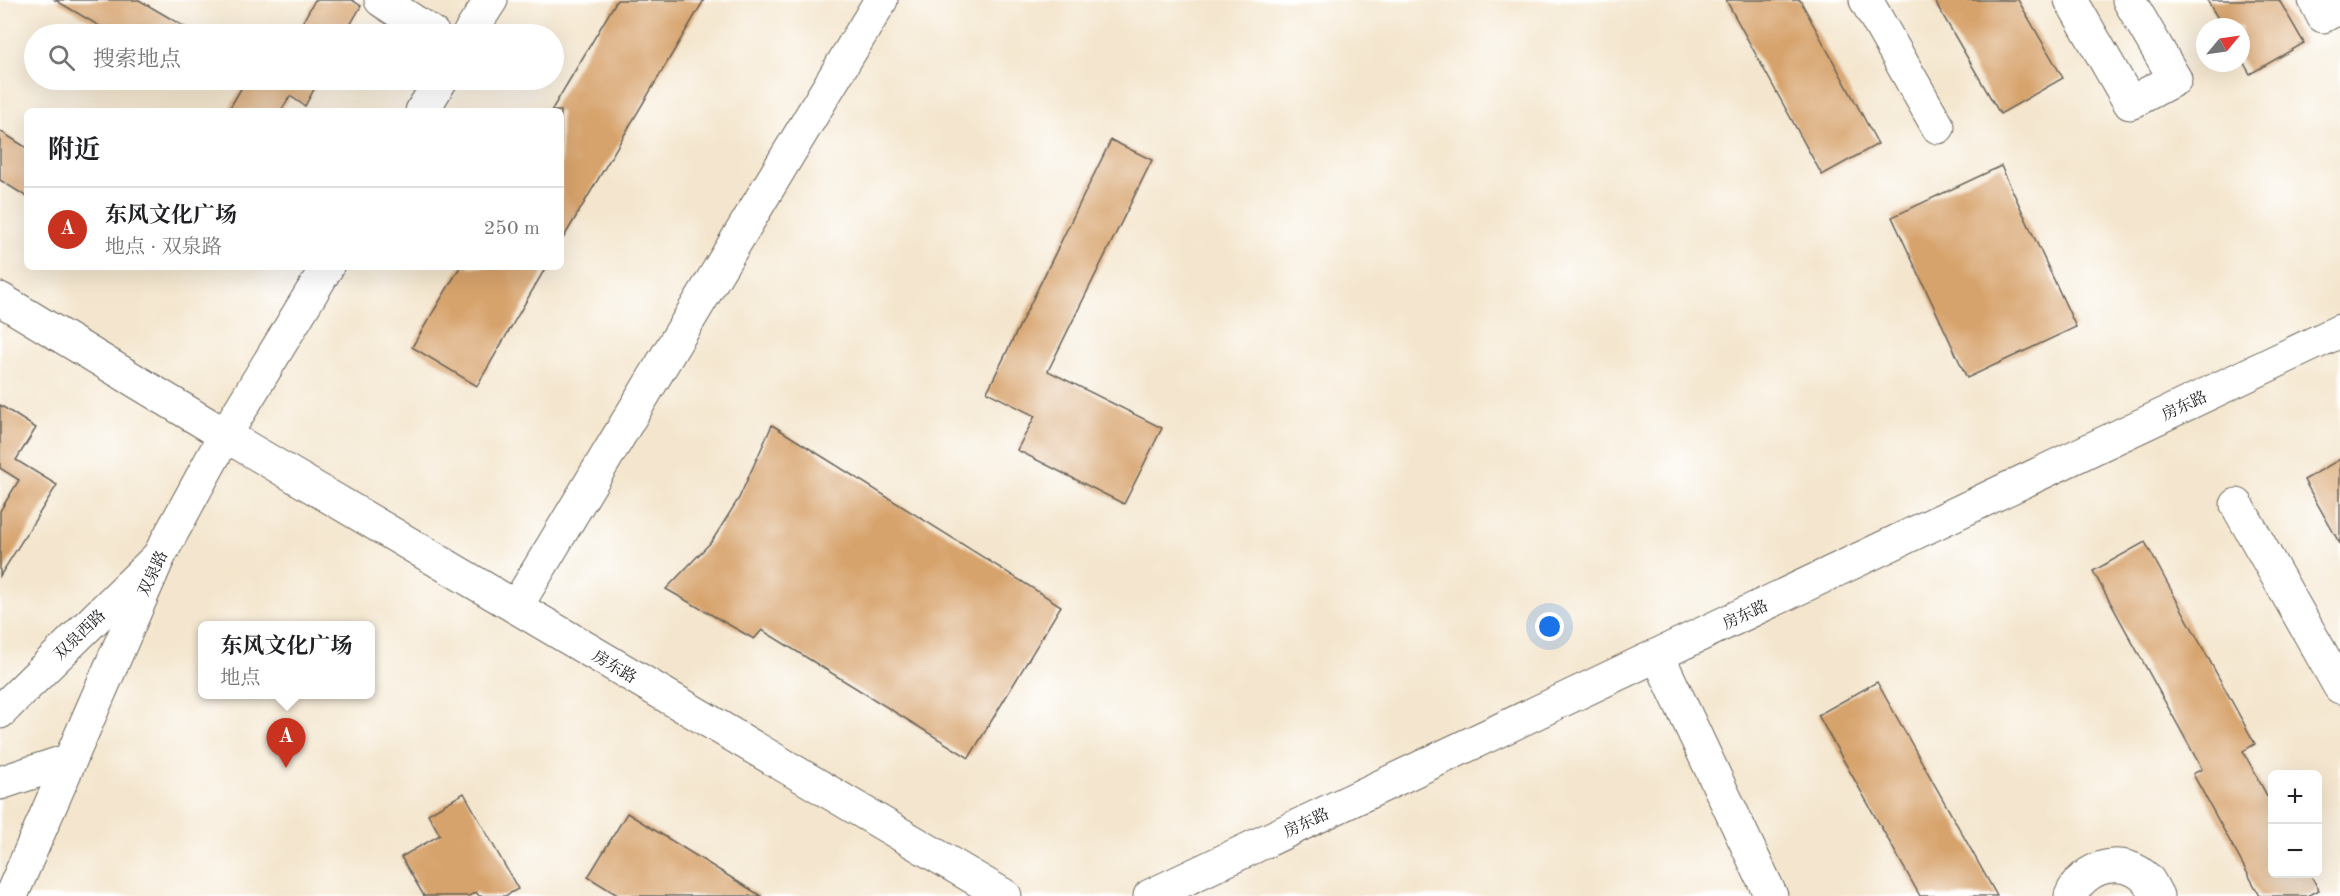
<!DOCTYPE html>
<html lang="zh">
<head>
<meta charset="utf-8">
<style>
  body { margin:0; font-family:"Old Standard TT","Noto Serif SC",serif; background:#f2f2f2; color:#202124 }
  .controls { position:absolute; right:18px; bottom:18px; display:grid; overflow:hidden; border-radius:9px; box-shadow:0 6px 24px #0002 }
  .controls button { width:54px; height:54px; display:grid; place-items:center; padding:0; border:0; border-bottom:2px solid #e0e0e0; background:#fff; color:#202124; font:30px sans-serif }
  .compass { position:absolute; left:2196px; top:18px; width:54px; height:54px; border-radius:50%; background:#fff; box-shadow:0 6px 24px #0002; rotate:61deg }
  .you { position:absolute; left:1550px; top:627px; width:21px; height:21px; margin:-15px; border:4px solid #fff; border-radius:50%; background:#1a73e8; box-shadow:0 0 0 9px #1a73e833 }
  .badge { display:grid; place-items:center; width:39px; height:39px; border-radius:50%; background:#c8321e; color:#fff; font-size:20px; font-weight:700 }
  .pin { position:absolute; translate:-50% -50px; filter:drop-shadow(0 2px 3px #0008) }
  .pin::after { content:''; position:absolute; top:32px; width:21px; height:18px; background:inherit; clip-path:polygon(0 0,100% 0,50% 100%) }
  .popup { position:absolute; left:198px; top:621px; width:177px; height:78px; box-sizing:border-box; display:grid; place-content:center; border-radius:9px; background:#fff; filter:drop-shadow(0 2px 4px #0005); font-size:20px; white-space:nowrap; color:#757577 }
  .popup b { font-size:22px; color:#202124 }
  .popup::after { content:''; position:absolute; left:50%; top:100%; margin-left:-12px; border:12px solid transparent; border-top-color:#fff }
  .list { margin:0; padding:0; list-style:none }
  h2 { display:flex; justify-content:space-between; align-items:center; height:78px; margin:0; padding:0 24px; font-size:26px }
  h2 small { font-size:20px; font-weight:400; color:#757577 }
  .list li { display:grid; grid-template-columns:39px 1fr auto; gap:18px; align-items:center; box-sizing:border-box; height:84px; padding:0 24px; border-top:2px solid #e0e0e0 }
  .list b { display:block; font-size:22px; white-space:nowrap }
  .list p { margin:0; font-size:20px; white-space:nowrap; color:#757577 }
  .list em { font-size:20px; font-style:normal; color:#757577 }
  .icon { flex:none; width:33px; height:33px; fill:none; stroke:currentColor; stroke-width:2; stroke-linecap:round; stroke-linejoin:round }
  .map { position:relative; flex:none; width:2340px; height:896px; overflow:hidden }
  .search { position:absolute; background:#fff; box-shadow:0 6px 24px #0002; left:24px; top:24px; width:540px; height:66px; display:flex; align-items:center; gap:15px; box-sizing:border-box; padding:0 21px; border-radius:33px; color:#757577; font-size:22px }
  .panel { position:absolute; background:#fff; box-shadow:0 6px 24px #0002; left:24px; top:108px; width:540px; height:162px; border-radius:9px }
  .map>svg:first-child { display:block }
  .building { fill:#d7a36c }
  .lines { fill:none; stroke-linecap:round; stroke-linejoin:round }
  .minor-casing { stroke:#68635a; stroke-width:35 }
  .major-casing { stroke:#68635a; stroke-width:35 }
  .minor { stroke:#fff; stroke-width:33 }
  .major { stroke:#fff; stroke-width:33 }
  .labels { text-anchor:middle; stroke-width:4.5; stroke-linejoin:round; paint-order:stroke }
  .street-label { font-size:16px; fill:#1c1c1c; stroke:#fff }
</style>
</head>
<body>
<div class="map">
<svg width="2340" height="896" viewBox="0 0 2340 896">
  <rect width="100%" height="100%" fill="#fff"/>
  <filter id="ink" filterUnits="userSpaceOnUse"><feTurbulence type="fractalNoise" baseFrequency=".0167" numOctaves="2"/><feDisplacementMap in="SourceGraphic" scale="12" xChannelSelector="R" yChannelSelector="G"/><feConvolveMatrix kernelMatrix="1 2 1 2 8 2 1 2 1" color-interpolation-filters="sRGB"/></filter>
  <filter id="wash" filterUnits="userSpaceOnUse"><feTurbulence type="fractalNoise" baseFrequency=".008" numOctaves="4" result="noise"/><feDisplacementMap in="SourceGraphic" scale="24" xChannelSelector="R" yChannelSelector="G"/><feGaussianBlur stdDeviation="1.35" result="paint"/><feColorMatrix in="noise" values="0 0 0 0 0 0 0 0 0 0 0 0 0 0 0 0 0 1.4 0 .05"/><feComposite in="paint" operator="in"/></filter>
  <g filter="url(#wash)">
    <rect width="100%" height="100%" fill="#f4e6ce"/>
    <g id="blocks">
      <g class="building">
        <polygon points="55,0 139,0 197,34 113,34"/>
        <polygon points="315,0 352,0 361,6 345,34 296,34"/>
        <polygon points="617,0 704,0 561,242 561,111 551,111"/>
        <polygon points="1726,0 1800,0 1878,144 1822,175"/>
        <polygon points="1934,0 2018,0 2063,78 2000,114"/>
        <polygon points="2207,0 2279,0 2304,43 2250,74 2241,58 2241,27 2223,27"/>
        <polygon points="246,80 270,81 319,80 305,106 290,96 281,111 228,111"/>
        <polygon points="0,131 27,148 27,197 0,180"/>
        <polygon points="1111,140 1152,160 1048,371 1162,428 1124,504 1017,450 1035,416 987,392"/>
        <polygon points="2001,166 2076,327 1967,378 1892,217"/>
        <polygon points="460,267 546,267 477,386 412,347"/>
        <polygon points="0,405 36,428 16,460 57,485 0,576 0,511 19,480 0,468"/>
        <polygon points="772,425 1061,606 969,758 762,630 754,639 666,589 712,541 739,498"/>
        <polygon points="2340,459 2340,544 2304,480"/>
        <polygon points="2145,542 2255,744 2243,751 2272,805 2272,874 2310,874 2319,890 2308,896 2260,896 2193,774 2202,769 2093,571"/>
        <polygon points="1877,682 1997,896 1920,896 1818,715"/>
        <polygon points="464,793 518,889 505,896 479,896 476,892 469,896 424,896 401,857 440,835 428,814"/>
        <polygon points="627,813 761,896 619,896 588,877"/>
      </g>
    </g>
  </g>
  <g filter="url(#ink)">
    <use href="#blocks" fill-opacity="0" stroke="#68635a" stroke-width="1.5"/>
    <g class="lines">
      <g class="minor-casing">
        <g id="minor">
          <polyline points="381,0 433,34"/>
          <polyline points="1866,0 1938,127"/>
          <polyline points="2071,0 2130,103 2175,79 2129,0"/>
          <polyline points="2315,0 2323,16 2340,7"/>
          <polyline points="469,34 491,0"/>
          <polyline points="422,111 441,80"/>
          <polyline points="0,299 225,435 327,267"/>
          <polyline points="2237,505 2340,687"/>
          <polyline points="516,607 881,0"/>
          <polyline points="1658,656 1771,896"/>
          <polyline points="0,712 159,556"/>
          <polyline points="0,783 70,760"/>
          <path d="M2071 896C2083 866 2124 854 2148 880 2151 884 2154 891 2157 896"/>
        </g>
      </g>
      <g class="major-casing">
        <g id="major">
          <polyline points="11,896 159,556 225,435 1005,896"/>
          <polyline points="1150,896 2340,331"/>
        </g>
      </g>
      <use href="#minor" class="minor"/>
      <use href="#major" class="major"/>
    </g>
  </g>
  <g class="labels">
    <g class="street-label">
      <text transform="translate(2184 405) rotate(-25)" y="6">房东路</text>
      <text transform="translate(152 573) rotate(-65)" y="6">双泉路</text>
      <text transform="translate(1745 614) rotate(-25)" y="6">房东路</text>
      <text transform="translate(79 634) rotate(-44)" y="6">双泉西路</text>
      <text transform="translate(615 666) rotate(31)" y="6">房东路</text>
      <text transform="translate(1306 822) rotate(-25)" y="6">房东路</text>
    </g>
  </g>
</svg>
<div class="controls">
<button>+</button>
<button>−</button>
</div>
<svg class="compass" viewBox="-18 -18 36 36"><path d="M0-13l5 13h-10z" fill="#e53935"/><path d="M0 13l5-13h-10z" fill="#757577"/></svg>
<div class="you"></div>
<div class="pin badge" style="left:286px;top:768px">A</div>
<div class="popup"><b>东风文化广场</b>地点</div>
<div class="search"><svg class="icon" aria-label="search" viewBox="0 0 24 24"><circle cx="10" cy="10" r="6"/><path d="M15 15l6 6"/></svg>搜索地点</div>
<section class="panel">
<h2>附近<small></small></h2>
<ul class="list">
<li><span class="badge">A</span><div><b>东风文化广场</b><p>地点 · 双泉路</p></div><em>250 m</em></li>
</ul>
</section>
</div>
</body>
</html>
